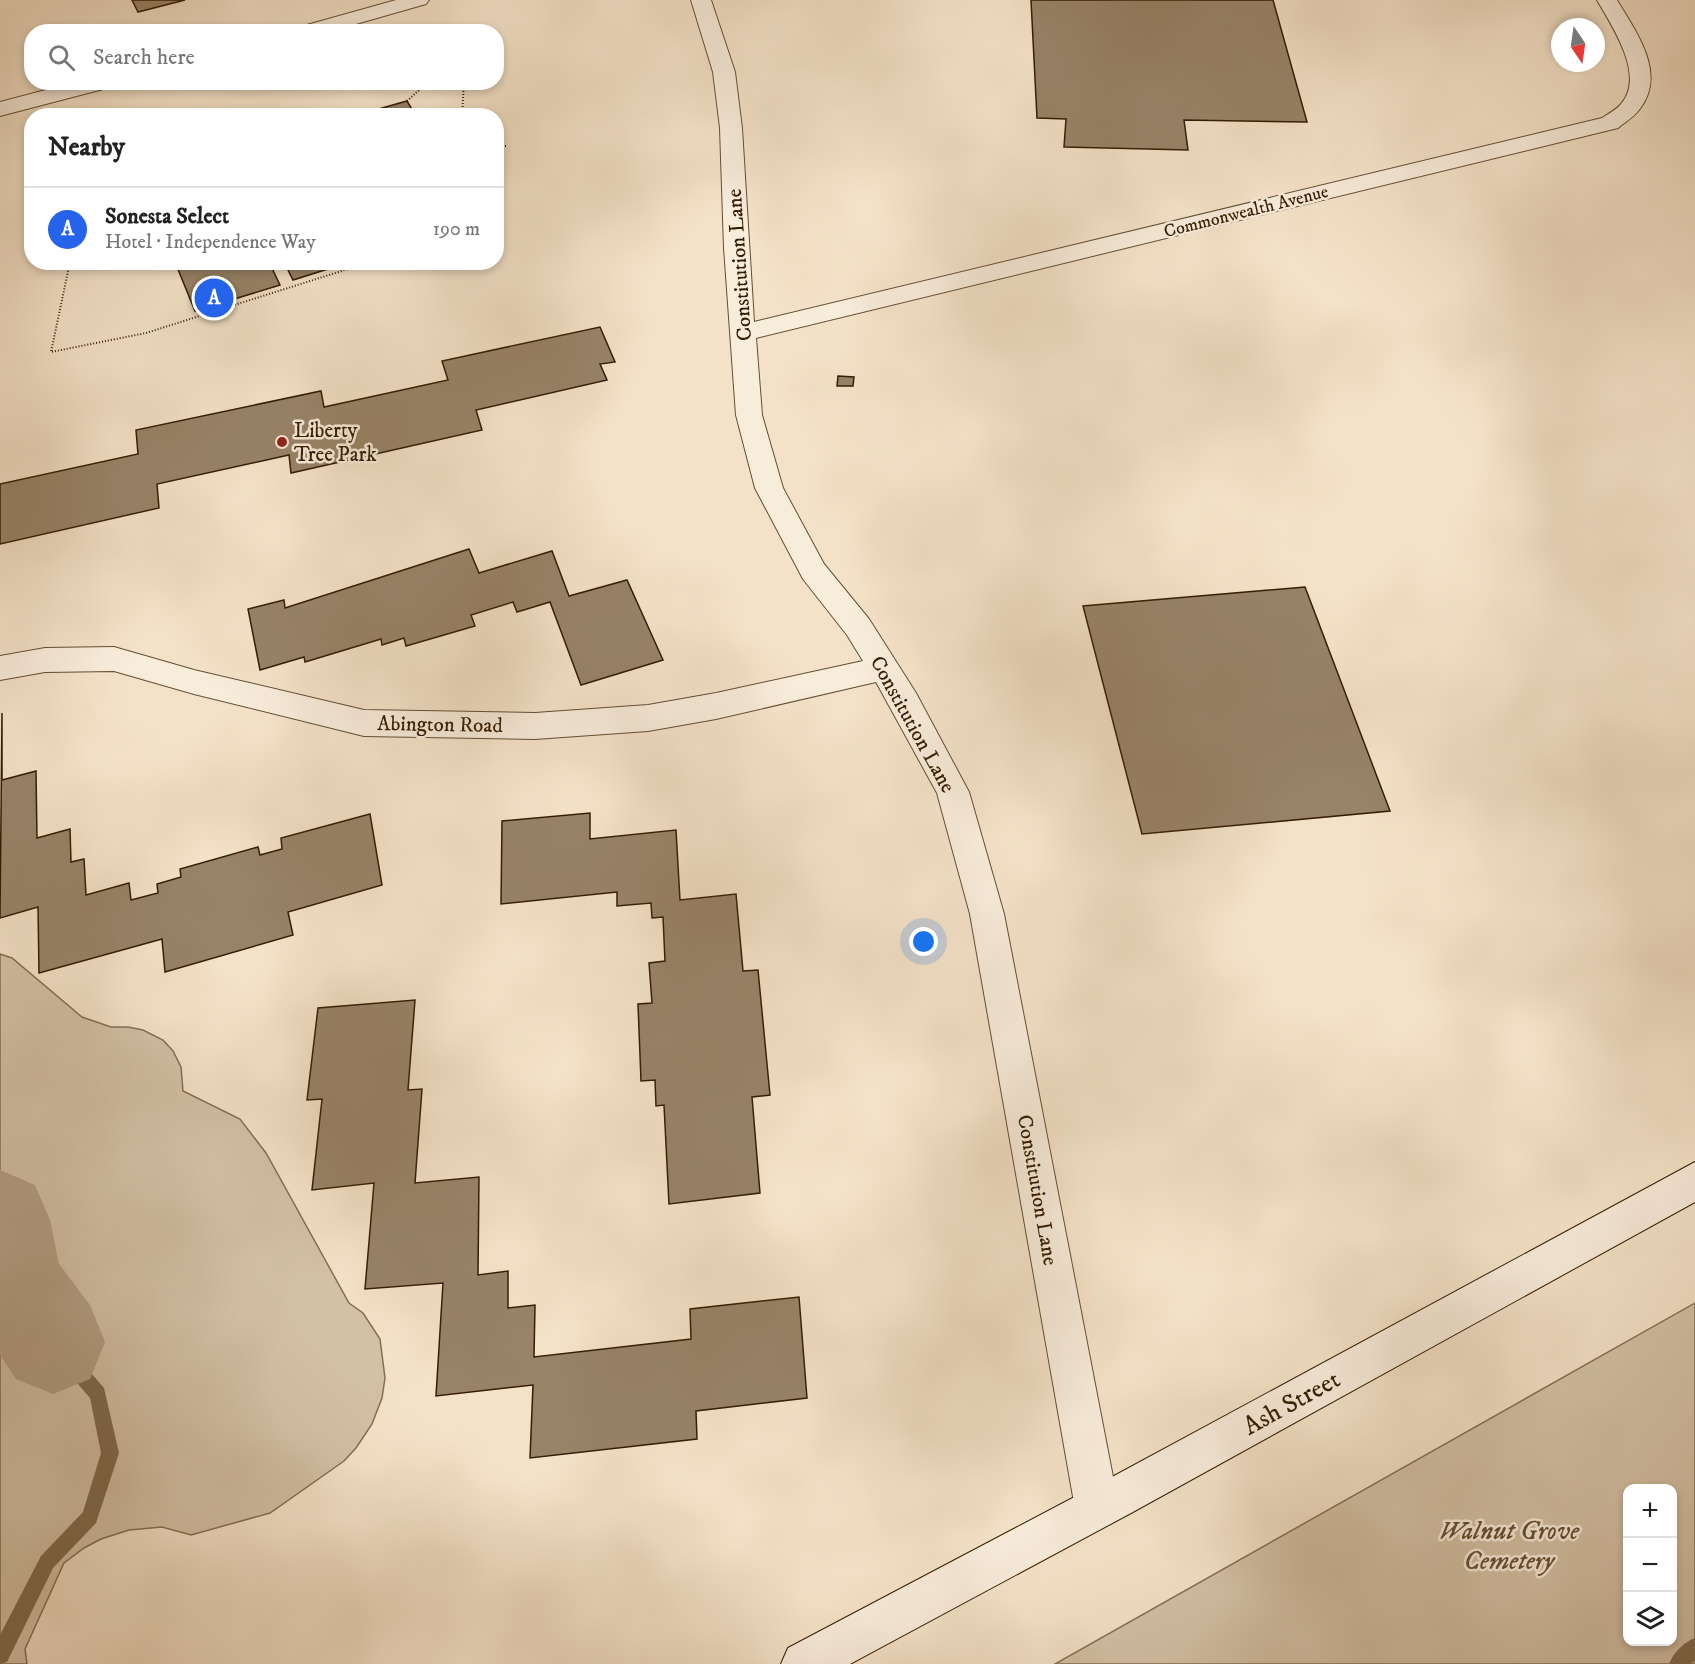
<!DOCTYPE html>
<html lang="en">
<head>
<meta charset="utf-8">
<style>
  body { margin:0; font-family:"IM FELL DW Pica",serif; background:#f2f2f2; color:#222 }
  .controls { position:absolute; right:18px; bottom:18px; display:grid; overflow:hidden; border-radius:12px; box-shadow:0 3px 9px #0003 }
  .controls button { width:54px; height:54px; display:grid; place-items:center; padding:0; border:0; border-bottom:2px solid #e0e0e0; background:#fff; color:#222; font:30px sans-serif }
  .compass { position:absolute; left:1551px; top:18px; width:54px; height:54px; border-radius:50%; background:#fff; box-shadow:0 3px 9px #0003; rotate:167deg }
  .you { position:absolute; left:924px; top:942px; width:21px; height:21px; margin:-15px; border:4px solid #fff; border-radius:50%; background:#1a73e8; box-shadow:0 0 0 9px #1a73e833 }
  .badge { display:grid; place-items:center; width:39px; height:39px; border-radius:50%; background:#2563eb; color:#fff; font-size:20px; font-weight:700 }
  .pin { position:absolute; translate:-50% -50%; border:3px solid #fff; box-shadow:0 2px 6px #0006 }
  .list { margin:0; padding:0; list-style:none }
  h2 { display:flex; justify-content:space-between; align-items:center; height:78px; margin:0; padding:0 24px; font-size:26px }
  h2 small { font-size:20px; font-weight:400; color:#767676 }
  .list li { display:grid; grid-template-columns:39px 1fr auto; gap:18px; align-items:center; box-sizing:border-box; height:84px; padding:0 24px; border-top:2px solid #e0e0e0 }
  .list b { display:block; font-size:22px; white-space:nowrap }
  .list p { margin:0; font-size:20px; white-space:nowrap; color:#767676 }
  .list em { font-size:20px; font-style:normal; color:#767676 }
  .icon { flex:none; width:33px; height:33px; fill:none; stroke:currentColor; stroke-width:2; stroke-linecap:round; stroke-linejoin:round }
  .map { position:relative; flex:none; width:1695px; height:1664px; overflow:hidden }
  .search { position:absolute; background:#fff; box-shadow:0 3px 9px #0003; left:24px; top:24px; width:480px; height:66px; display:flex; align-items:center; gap:15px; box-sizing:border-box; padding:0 21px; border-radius:24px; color:#767676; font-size:22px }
  .panel { position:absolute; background:#fff; box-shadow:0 3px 9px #0003; left:24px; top:108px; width:480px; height:162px; border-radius:24px }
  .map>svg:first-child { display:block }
  .green { fill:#d3c1a6; stroke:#846f53; stroke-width:1.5; fill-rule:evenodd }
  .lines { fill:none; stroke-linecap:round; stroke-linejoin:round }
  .stream { fill:#806b4f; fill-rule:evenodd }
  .river { fill:#b39f84; fill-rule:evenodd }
  .building { fill:#988368; stroke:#341d00; stroke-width:1.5 }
  .street-casing { stroke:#644e32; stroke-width:2 }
  .secondary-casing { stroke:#341d00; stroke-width:2 }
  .path { stroke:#341d00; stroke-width:2; stroke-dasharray:1 2; stroke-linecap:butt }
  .street { fill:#f8ecdb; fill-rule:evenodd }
  .secondary { fill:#f8ecdb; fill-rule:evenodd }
  .poi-dot { fill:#8f2418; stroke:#f8ecdb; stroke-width:2 }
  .labels { text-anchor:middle; stroke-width:5; stroke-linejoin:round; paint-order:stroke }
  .far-street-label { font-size:18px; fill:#341d00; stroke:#f8ecdb }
  .street-label { font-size:21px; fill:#341d00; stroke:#f8ecdb }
  .poi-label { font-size:21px; fill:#341d00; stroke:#f8ecdb; text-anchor:start }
  .near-street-label { font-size:26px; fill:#341d00; stroke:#f8ecdb }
  .near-park-label { font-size:26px; font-style:italic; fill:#644e32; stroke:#f8ecdb }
</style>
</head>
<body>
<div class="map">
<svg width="1695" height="1664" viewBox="0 0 1695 1664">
  <rect width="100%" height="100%" fill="#f4e2c8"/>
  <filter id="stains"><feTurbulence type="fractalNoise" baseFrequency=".00333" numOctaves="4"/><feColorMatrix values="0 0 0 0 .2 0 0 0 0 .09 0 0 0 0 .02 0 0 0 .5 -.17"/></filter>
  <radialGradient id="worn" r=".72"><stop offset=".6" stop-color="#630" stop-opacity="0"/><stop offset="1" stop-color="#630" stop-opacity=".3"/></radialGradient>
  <g class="green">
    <polygon points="0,954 12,958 82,1017 111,1027 128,1027 143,1030 163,1040 173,1051 181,1067 183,1091 240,1119 266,1153 349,1303 363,1313 380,1339 385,1378 382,1398 372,1424 356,1448 344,1461 270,1513 191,1535 162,1527 129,1530 101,1539 84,1548 64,1563 25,1649 27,1664 0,1664"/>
    <path d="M1695 1303V1664H1055ZM1628 1488H1672V1642H1628Z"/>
  </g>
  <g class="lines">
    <g class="stream">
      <polygon points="53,1334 59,1336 104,1388 119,1453 96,1523 53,1568 7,1662 0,1664 0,1635 41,1556 83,1512 101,1453 90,1398 47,1348 45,1342 47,1336"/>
      <path d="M1695 1638V1660L1691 1664H1669C1673 1653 1684 1642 1695 1638Z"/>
    </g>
    <polygon class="river" points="0,1170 35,1185 50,1220 59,1264 90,1305 105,1342 90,1379 53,1394 16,1379 0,1355"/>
  </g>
  <g class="building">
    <polygon points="132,0 185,0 138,12"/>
    <polygon points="1031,0 1273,0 1307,122 1184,120 1188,150 1064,147 1066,119 1037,118"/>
    <polygon points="407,101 416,116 354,116"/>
    <polygon points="175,262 269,262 280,285 195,311"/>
    <polygon points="284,262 350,262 293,280"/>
    <polygon points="600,327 615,362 600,364 607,380 476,410 482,430 291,473 289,455 157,484 159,508 0,544 0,484 138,454 136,430 321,391 324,407 448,380 442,361"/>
    <polygon points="838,376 854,377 853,386 837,386"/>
    <polygon points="469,549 479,573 552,551 569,596 627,580 663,660 581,685 550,602 517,612 513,602 471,615 475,626 406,646 404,638 382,645 381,639 305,662 304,657 260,670 248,609 284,600 285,608"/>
    <polygon points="1305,587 1390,811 1142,834 1083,606"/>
    <polygon points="2,713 2,780 36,771 37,838 70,829 71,862 84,859 86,895 129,883 131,900 158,893 157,884 181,877 180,869 258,847 260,855 282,849 281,838 370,814 382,885 288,912 293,935 165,972 162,939 39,973 38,907 0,918"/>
    <polygon points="590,813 590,839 676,830 680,900 736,894 743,971 758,970 770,1095 752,1097 760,1193 669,1204 664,1105 656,1106 655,1080 641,1081 638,1004 652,1003 649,963 665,961 663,917 652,918 651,903 617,906 617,892 501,904 502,821"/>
    <polygon points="415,1000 408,1090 422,1089 415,1183 479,1177 478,1275 508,1271 508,1308 535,1305 534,1357 691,1339 690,1309 799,1297 807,1398 696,1411 697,1439 530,1458 533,1385 436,1396 443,1283 365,1289 374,1183 312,1190 322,1099 307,1100 318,1008"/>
  </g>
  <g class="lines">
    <g class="street-casing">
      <g id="street">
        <polygon points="396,0 429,0 426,4 328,32 293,32 296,28"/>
        <path d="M691 0H711L735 72 742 128 754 322 1602 118C1608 114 1616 110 1621 104 1646 76 1612 26 1597 0H1617C1636 32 1668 74 1639 110 1634 117 1625 122 1618 128L756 338 762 415 783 488 824 564 869 619 916 693 969 792 1004 914 1119 1508 1112 1523 1097 1530 1082 1523 1075 1508 970 914 937 793 876 682 716 719 648 731 535 739 364 736 194 694 114 671 45 672 0 680V656L45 648 114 647 194 670 364 710 535 713 648 705 716 693 863 661 847 635 803 579 755 488 736 415 724 248 720 128 713 72Z"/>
        <polygon points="76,82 113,82 111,87 0,116 0,102"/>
      </g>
    </g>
    <g class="secondary-casing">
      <polygon id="secondary" points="1695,1162 1695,1202 1131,1513 850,1664 781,1664 788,1648 1101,1483"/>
    </g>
    <g class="path">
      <polyline points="407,101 428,82"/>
      <polyline points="462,116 464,82"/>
      <polyline points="496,146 508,146"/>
      <polyline points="70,262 51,352 146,333 370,262"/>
    </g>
    <use href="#street" class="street"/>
    <use href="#secondary" class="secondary"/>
  </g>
  <circle class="poi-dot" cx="282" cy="442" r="6"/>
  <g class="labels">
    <g class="far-street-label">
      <text transform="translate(1246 211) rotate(-14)" y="6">Commonwealth Avenue</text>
    </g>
    <g class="street-label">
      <text transform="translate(739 265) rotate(-94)" y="7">Constitution Lane</text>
      <text transform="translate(440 724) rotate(1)" y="7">Abington Road</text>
      <text transform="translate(913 724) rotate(61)" y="7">Constitution Lane</text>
      <text transform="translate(1038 1190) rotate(80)" y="7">Constitution Lane</text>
    </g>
    <g class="poi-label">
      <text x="294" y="437">Liberty<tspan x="294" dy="24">Tree Park</tspan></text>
    </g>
    <g class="near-street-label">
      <text transform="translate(1291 1402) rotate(-29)" y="9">Ash Street</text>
    </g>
    <g class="near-park-label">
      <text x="1509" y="1539">Walnut Grove<tspan x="1509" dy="30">Cemetery</tspan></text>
    </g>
  </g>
  <rect width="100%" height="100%" filter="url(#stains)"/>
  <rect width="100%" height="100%" fill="url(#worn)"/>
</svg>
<div class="controls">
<button>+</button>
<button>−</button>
<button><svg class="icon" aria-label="layers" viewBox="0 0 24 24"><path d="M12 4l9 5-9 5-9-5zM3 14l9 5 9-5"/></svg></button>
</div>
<svg class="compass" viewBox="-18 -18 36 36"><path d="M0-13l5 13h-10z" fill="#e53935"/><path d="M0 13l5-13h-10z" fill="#767676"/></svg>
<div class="you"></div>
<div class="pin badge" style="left:214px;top:298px">A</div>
<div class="search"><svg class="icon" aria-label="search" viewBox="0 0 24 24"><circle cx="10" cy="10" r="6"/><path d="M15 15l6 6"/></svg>Search here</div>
<section class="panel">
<h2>Nearby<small></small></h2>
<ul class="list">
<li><span class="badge">A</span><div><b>Sonesta Select</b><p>Hotel · Independence Way</p></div><em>190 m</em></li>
</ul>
</section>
</div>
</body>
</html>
